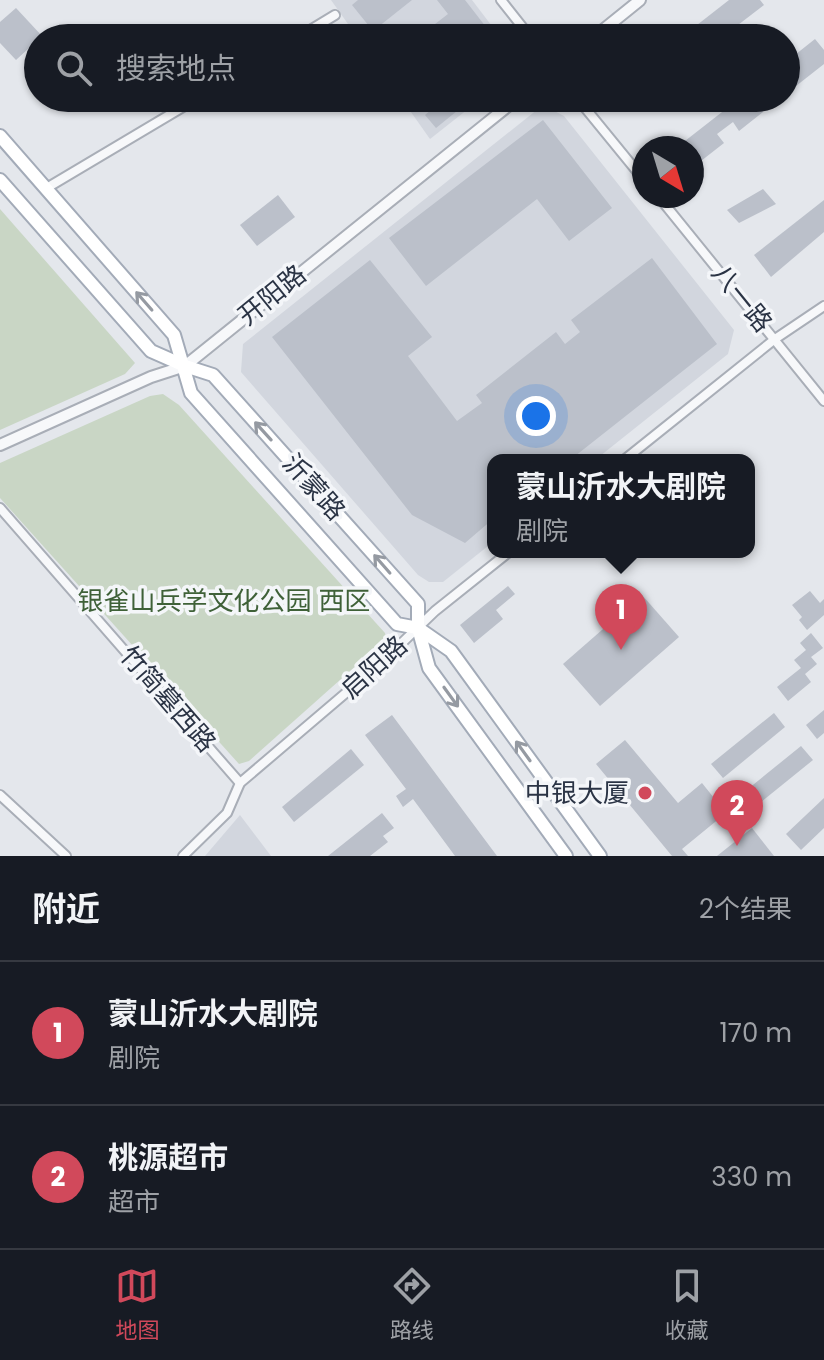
<!DOCTYPE html>
<html lang="zh">
<head>
<meta charset="utf-8">
<style>
  body { margin:0; font-family:Poppins,"Noto Sans SC",sans-serif; background:#20242c; color:#f1f3f6 }
  .compass { position:absolute; left:632px; top:136px; width:72px; height:72px; border-radius:50%; background:#171b24; box-shadow:0 2px 6px #0004; rotate:142deg }
  .you { position:absolute; left:536px; top:416px; width:28px; height:28px; margin:-20px; border:6px solid #fff; border-radius:50%; background:#1a73e8; box-shadow:0 0 0 12px #1a73e833 }
  .badge { display:grid; place-items:center; width:52px; height:52px; border-radius:50%; background:#d1495b; color:#fff; font-size:26px; font-weight:700 }
  .pin { position:absolute; translate:-50% -66px; filter:drop-shadow(0 2px 4px #0008) }
  .pin::after { content:''; position:absolute; top:42px; width:28px; height:24px; background:inherit; clip-path:polygon(0 0,100% 0,50% 100%) }
  .popup { position:absolute; left:487px; top:454px; width:268px; height:104px; box-sizing:border-box; display:grid; place-content:center; border-radius:16px; background:#171b24; filter:drop-shadow(0 2px 6px #0005); font-size:26px; white-space:nowrap; color:#9ea1a6 }
  .popup b { font-size:30px; color:#f1f3f6 }
  .popup::after { content:''; position:absolute; left:50%; top:100%; margin-left:-16px; border:16px solid transparent; border-top-color:#171b24 }
  .list { margin:0; padding:0; list-style:none }
  h2 { display:flex; justify-content:space-between; align-items:center; height:104px; margin:0; padding:0 32px; font-size:34px }
  h2 small { font-size:26px; font-weight:400; color:#9ea1a6 }
  .list li { display:grid; grid-template-columns:52px 1fr auto; gap:24px; align-items:center; box-sizing:border-box; height:144px; padding:0 32px; border-top:2px solid #363941 }
  .list b { display:block; font-size:30px; white-space:nowrap }
  .list p { margin:0; font-size:26px; white-space:nowrap; color:#9ea1a6 }
  .list em { font-size:26px; font-style:normal; color:#9ea1a6 }
  .icon { flex:none; width:44px; height:44px; fill:none; stroke:currentColor; stroke-width:2; stroke-linecap:round; stroke-linejoin:round }
  .map { position:relative; flex:none; width:824px; height:856px; overflow:hidden }
  .search { position:absolute; background:#171b24; box-shadow:0 2px 6px #0004; left:24px; right:24px; top:24px; height:88px; display:flex; align-items:center; gap:20px; box-sizing:border-box; padding:0 28px; border-radius:44px; color:#9ea1a6; font-size:30px }
  .sheet { height:392px; background:#171b24 }
  nav { display:flex; justify-content:space-around; align-items:center; box-sizing:border-box; height:112px; border-top:2px solid #363941; background:#171b24; font-size:22px; color:#9ea1a6 }
  nav a { display:grid; justify-items:center; gap:4px }
  nav .on { color:#d1495b }
  .map>svg:first-child { display:block }
  .built { fill:#d2d6de }
  .green { fill:#c9d6c5 }
  .building { fill:#bbc0ca }
  .lines { fill:none; stroke-linecap:round; stroke-linejoin:round }
  .minor-casing { stroke:#a9aeb7; stroke-width:12 }
  .tertiary-casing { stroke:#a9aeb7; stroke-width:14 }
  .primary-casing { stroke:#a3abb8; stroke-width:16 }
  .minor { stroke:#f7f8fa; stroke-width:8 }
  .tertiary { stroke:#f7f8fa; stroke-width:10 }
  .primary { stroke:#fff; stroke-width:12 }
  .oneway { stroke:#959aa2 }
  .poi-dot { fill:#d1495b; stroke:#f4f6f9; stroke-width:3 }
  .labels { text-anchor:middle; stroke-width:7; stroke-linejoin:round; paint-order:stroke }
  .street-label { font-size:26px; fill:#2b3445; stroke:#f4f6f9 }
  .park-label { font-size:26px; fill:#3f6138; stroke:#f4f6f9 }
  .poi-label { font-size:26px; fill:#2b3445; stroke:#f4f6f9; text-anchor:end }
</style>
</head>
<body>
<div class="map">
<svg width="824" height="856" viewBox="0 0 824 856">
  <rect width="100%" height="100%" fill="#e4e7ec"/>
  <g class="built">
    <polygon points="331,0 472,0 501,38 358,38"/>
    <polygon points="401,98 482,98 430,139"/>
    <polygon points="543,105 564,116 734,330 728,354 595,460 493,460 493,542 443,582 429,582 418,575 241,372 243,344"/>
    <polygon points="240,815 271,856 205,856"/>
  </g>
  <g class="green">
    <polygon points="0,209 135,363 125,374 0,430"/>
    <polygon points="163,394 179,405 385,633 386,639 249,761 239,764 0,498 0,463 150,396"/>
  </g>
  <g class="building">
    <polygon points="358,0 412,0 373,31 352,5"/>
    <polygon points="437,0 465,0 486,27 472,38 417,38 448,14"/>
    <polygon points="729,0 760,0 764,5 721,38 707,38 697,25"/>
    <polygon points="16,8 42,36 16,60 0,43 0,22"/>
    <polygon points="815,39 824,50 824,64 796,86 794,83 792,85 786,78 786,62"/>
    <polygon points="446,98 473,98 436,128 425,115"/>
    <polygon points="740,98 760,98 765,105 760,109 763,112 739,131 733,122 717,134 724,143 701,161 698,157 692,162 692,148 676,148"/>
    <polygon points="543,120 612,208 569,241 537,199 426,286 389,238"/>
    <polygon points="763,189 776,204 739,223 727,210"/>
    <polygon points="278,195 295,217 257,246 240,225"/>
    <polygon points="824,200 824,232 771,277 754,255"/>
    <polygon points="652,258 717,344 570,460 493,460 493,519 465,543 412,515 272,337 370,260 432,337 408,356 457,421 482,403 476,395 556,332 565,344 580,332 571,320"/>
    <polygon points="508,586 515,594 496,610 503,619 474,643 460,625"/>
    <polygon points="810,591 820,603 824,599 824,615 807,630 799,620 802,617 792,605"/>
    <polygon points="642,595 679,637 600,706 563,664"/>
    <polygon points="811,633 823,648 811,657 817,664 805,674 811,682 788,701 777,687 801,668 794,660 806,650 800,643"/>
    <polygon points="824,710 824,733 817,739 806,725"/>
    <polygon points="774,713 785,727 723,778 711,764"/>
    <polygon points="392,715 497,856 455,856 413,799 403,807 396,796 406,789 365,735"/>
    <polygon points="625,740 678,803 702,783 726,813 682,849 688,856 672,856 596,764"/>
    <polygon points="801,746 813,760 750,811 738,797"/>
    <polygon points="351,749 364,765 294,822 282,807"/>
    <polygon points="824,798 824,828 801,850 786,834"/>
    <polygon points="382,813 394,828 383,836 388,842 370,856 328,856"/>
    <polygon points="752,828 774,856 717,856"/>
  </g>
  <g class="lines">
    <g class="minor-casing">
      <g id="minor">
        <polyline points="501,0 531,38"/>
        <polyline points="297,38 335,15"/>
        <polyline points="577,98 644,180"/>
        <polyline points="45,189 198,98"/>
        <polyline points="658,196 824,401"/>
        <polyline points="624,460 775,339 824,306"/>
        <polyline points="0,508 240,783"/>
        <polyline points="0,795 66,856"/>
        <polyline points="183,856 227,813 240,783 381,663 435,611 509,552"/>
      </g>
    </g>
    <g class="tertiary-casing">
      <g id="tertiary">
        <polyline points="593,38 640,0"/>
        <polyline points="0,445 151,377 185,366 518,98"/>
      </g>
    </g>
    <g class="primary-casing">
      <g id="primary">
        <polyline points="0,136 174,335 191,393 397,624 418,628 451,651 600,856"/>
        <polyline points="0,180 151,351 185,366 213,375 418,604 418,628 429,668 566,856"/>
      </g>
    </g>
    <use href="#minor" class="minor"/>
    <use href="#tertiary" class="tertiary"/>
    <use href="#primary" class="primary"/>
  </g>
  <defs><path id="oneway-shaft" d="M-6 0H5M1.5-3L5.5 0L1.5 3" fill="none" stroke-width="1.6" stroke-linecap="round" stroke-linejoin="round" transform="scale(2)"/></defs>
  <g class="oneway">
    <use href="#oneway-shaft" transform="translate(144 301) rotate(-131)"/>
    <use href="#oneway-shaft" transform="translate(263 431) rotate(-132)"/>
    <use href="#oneway-shaft" transform="translate(382 564) rotate(-131)"/>
    <use href="#oneway-shaft" transform="translate(451 697) rotate(54)"/>
    <use href="#oneway-shaft" transform="translate(523 751) rotate(-126)"/>
  </g>
  <circle class="poi-dot" cx="645" cy="793" r="8"/>
  <g class="labels">
    <g class="street-label">
      <text transform="translate(272 295) rotate(-39)" y="9">开阳路</text>
      <text transform="translate(742 298) rotate(51)" y="9">八一路</text>
      <text transform="translate(314 487) rotate(48)" y="9">沂蒙路</text>
      <text transform="translate(374 667) rotate(-42)" y="9">启阳路</text>
      <text transform="translate(168 699) rotate(49)" y="9">竹简墓西路</text>
    </g>
    <g class="park-label">
      <text x="224" y="610">银雀山兵学文化公园 西区</text>
    </g>
    <g class="poi-label">
      <text x="629" y="802">中银大厦</text>
    </g>
  </g>
</svg>
<svg class="compass" viewBox="-18 -18 36 36"><path d="M0-13l5 13h-10z" fill="#e53935"/><path d="M0 13l5-13h-10z" fill="#9ea1a6"/></svg>
<div class="you"></div>
<div class="pin badge" style="left:621px;top:650px">1</div>
<div class="popup"><b>蒙山沂水大剧院</b>剧院</div>
<div class="pin badge" style="left:737px;top:846px">2</div>
<div class="search"><svg class="icon" aria-label="search" viewBox="0 0 24 24"><circle cx="10" cy="10" r="6"/><path d="M15 15l6 6"/></svg>搜索地点</div>
</div>
<section class="sheet">
<h2>附近<small>2个结果</small></h2>
<ul class="list">
<li><span class="badge">1</span><div><b>蒙山沂水大剧院</b><p>剧院</p></div><em>170 m</em></li>
<li><span class="badge">2</span><div><b>桃源超市</b><p>超市</p></div><em>330 m</em></li>
</ul>
</section>
<nav>
<a class="on"><svg class="icon" aria-label="map" viewBox="0 0 24 24"><path d="M3 6l6-2 6 2 6-2v14l-6 2-6-2-6 2zM9 4v14M15 6v14"/></svg>地图</a>
<a><svg class="icon" aria-label="directions" viewBox="0 0 24 24"><path d="M12 3l9 9-9 9-9-9zM9 14v-3h6M13 9l2 2-2 2"/></svg>路线</a>
<a><svg class="icon" aria-label="saved" viewBox="0 0 24 24"><path d="M7 4h10v16l-5-4-5 4z"/></svg>收藏</a>
</nav>
</body>
</html>
